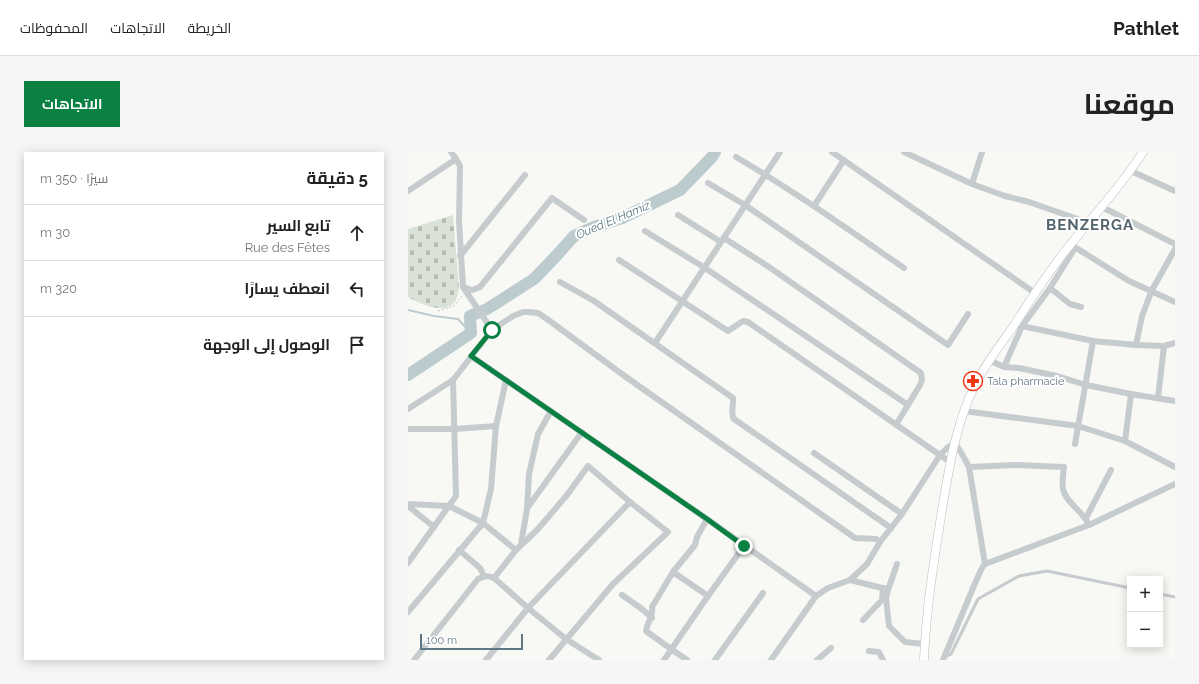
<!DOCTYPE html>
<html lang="ar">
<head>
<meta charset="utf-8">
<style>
  body { margin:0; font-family:Raleway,Cairo,sans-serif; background:#f6f6f6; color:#222; direction:rtl }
  .controls { position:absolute; right:12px; bottom:12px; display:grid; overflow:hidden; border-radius:0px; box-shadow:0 2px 10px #0003 }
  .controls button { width:36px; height:36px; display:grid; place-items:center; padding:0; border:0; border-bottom:1px solid #e0e0e0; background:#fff; color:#222; font:20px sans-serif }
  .scale { position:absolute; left:12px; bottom:10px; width:103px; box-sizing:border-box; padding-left:4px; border:2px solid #607784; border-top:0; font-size:11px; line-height:14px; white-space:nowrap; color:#607784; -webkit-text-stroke:3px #fff; paint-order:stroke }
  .stop { position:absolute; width:12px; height:12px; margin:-9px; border:3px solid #0b8043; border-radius:50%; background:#fff }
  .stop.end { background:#0b8043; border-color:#fff; box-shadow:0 1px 4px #0008 }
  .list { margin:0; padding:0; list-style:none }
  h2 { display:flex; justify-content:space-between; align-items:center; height:52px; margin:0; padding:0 16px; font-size:17px }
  h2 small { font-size:13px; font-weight:400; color:#767676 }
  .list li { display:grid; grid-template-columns:26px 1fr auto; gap:12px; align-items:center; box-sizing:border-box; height:56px; padding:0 16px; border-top:1px solid #e0e0e0 }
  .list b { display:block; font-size:15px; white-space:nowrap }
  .list p { margin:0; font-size:13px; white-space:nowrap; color:#767676 }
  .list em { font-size:13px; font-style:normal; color:#767676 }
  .icon { flex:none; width:22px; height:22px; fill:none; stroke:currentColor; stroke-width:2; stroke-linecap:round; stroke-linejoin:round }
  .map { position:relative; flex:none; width:767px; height:508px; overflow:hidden; direction:ltr; border-radius:0px }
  header { display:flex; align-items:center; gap:24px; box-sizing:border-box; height:56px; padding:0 20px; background:#fff; border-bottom:1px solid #e0e0e0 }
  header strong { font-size:19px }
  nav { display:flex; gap:22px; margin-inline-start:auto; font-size:14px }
  .intro { display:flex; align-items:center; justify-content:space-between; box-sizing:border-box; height:96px; padding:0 24px }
  h1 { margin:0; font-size:28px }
  .button { padding:10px 18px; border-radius:0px; background:#0b8043; color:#fff; font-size:14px; font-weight:700 }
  main { display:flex; gap:24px; padding:0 24px }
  aside { flex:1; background:#fff; border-radius:0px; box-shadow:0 2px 10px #0003 }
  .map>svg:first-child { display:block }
  .cemetery { fill:url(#cemetery-stones) }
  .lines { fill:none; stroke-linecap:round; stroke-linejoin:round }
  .stream { stroke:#bccbce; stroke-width:2 }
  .river { stroke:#bccbce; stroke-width:12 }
  .secondary-casing { stroke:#b7bec3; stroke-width:9 }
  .path { stroke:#bfc3c4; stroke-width:1; stroke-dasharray:2 2; stroke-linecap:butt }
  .lane { stroke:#c6cbce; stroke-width:3 }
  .street { stroke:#c6cbce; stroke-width:6 }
  .secondary { stroke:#fff; stroke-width:8 }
  .route { stroke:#0b8043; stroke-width:5 }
  .labels { text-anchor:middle; stroke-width:4; stroke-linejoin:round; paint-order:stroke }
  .poi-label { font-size:11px; fill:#607784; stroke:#fff; text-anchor:start }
  .water-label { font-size:12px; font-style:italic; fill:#5b787e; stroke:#fff }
  .district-label { font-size:15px; font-weight:bold; letter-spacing:1px; fill:#53646e; stroke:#fff }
</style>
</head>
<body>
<header>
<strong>Pathlet</strong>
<nav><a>الخريطة</a><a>الاتجاهات</a><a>المحفوظات</a></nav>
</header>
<div class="intro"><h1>موقعنا</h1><a class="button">الاتجاهات</a></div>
<main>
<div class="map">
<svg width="767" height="508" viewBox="0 0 767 508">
  <defs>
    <pattern id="cemetery-stones" width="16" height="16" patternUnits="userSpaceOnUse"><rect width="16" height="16" fill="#dae1d6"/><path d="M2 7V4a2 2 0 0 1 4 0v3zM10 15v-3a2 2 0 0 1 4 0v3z" fill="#b4bbb3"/></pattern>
  </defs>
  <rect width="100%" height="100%" fill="#f8f8f5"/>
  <path class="cemetery" d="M45 63 51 135C49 168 18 155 0 145V77Z"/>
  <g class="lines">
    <polyline class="stream" points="0,158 26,164 50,167 63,181"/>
    <polyline class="river" points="0,223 63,181 62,164 79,157 126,127 149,103 166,84 186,75 214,66 272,38 304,5 307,0"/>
    <g class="secondary-casing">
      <path id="secondary" d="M516 508C518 458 526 408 534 358 541 316 548 271 567 233 578 211 593 192 607 172 624 145 642 118 662 93 687 62 714 33 735 0"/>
    </g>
    <polyline class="path" points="30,159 46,154 54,144"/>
    <g class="lane">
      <polyline points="752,442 767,445"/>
      <polyline points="538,504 543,502 570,447 611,424 639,419 722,436"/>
    </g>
    <g class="street">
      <polyline points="43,0 48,7"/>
      <polyline points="424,0 627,141"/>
      <polyline points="496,0 564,32 597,44 621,50 681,71"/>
      <path d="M328 5C386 39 441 78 496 116"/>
      <polyline points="723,19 767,39"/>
      <polyline points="300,31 337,53 540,193 560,162"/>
      <polyline points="564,32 574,0"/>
      <polyline points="0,39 48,7 52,14 51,69 55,135 84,178"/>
      <polyline points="406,54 436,8"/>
      <polyline points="694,55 767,92"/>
      <polyline points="270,63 313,90"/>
      <polyline points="237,79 297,116 500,253"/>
      <polyline points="316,86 361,115 513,221 514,228 512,233 488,273"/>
      <polyline points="665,94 721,129 767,150"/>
      <polyline points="52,104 117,23"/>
      <polyline points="211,108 320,179 335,169 340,170 542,310"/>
      <path d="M152 130 186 149 325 246C326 252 322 261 326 267L483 376"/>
      <polyline points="55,135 64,138 72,135 144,46 176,68"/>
      <polyline points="642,136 662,152 673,155"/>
      <polyline points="606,173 614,174 685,189 728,193 756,194 767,191"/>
      <polyline points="247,191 372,0"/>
      <polyline points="728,193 734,164 744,138 767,97"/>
      <polyline points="63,204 299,367 408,444"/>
      <polyline points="581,208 596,215 611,216 649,224 678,233 723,242 767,249"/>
      <polyline points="596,215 614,174 642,136 667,96"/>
      <polyline points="750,246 756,194"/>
      <polyline points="0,257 45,228 84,178 105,164 115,160 120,160 130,161 139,167 218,225 447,386 468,387 472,390"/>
      <polyline points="556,259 670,274 717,289 767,315"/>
      <polyline points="0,277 47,277 88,274"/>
      <polyline points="717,289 723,242"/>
      <polyline points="667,292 685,189"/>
      <polyline points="406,301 494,362"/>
      <path d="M561 315 608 313 656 315C655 322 654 330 655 337 657 350 675 359 681 373"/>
      <polyline points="0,352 41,354 75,371 108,398 86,426"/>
      <polyline points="0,354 26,375"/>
      <polyline points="120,355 174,280"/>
      <polyline points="678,366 703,318"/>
      <polyline points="113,392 119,357 121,322 130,282 143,259"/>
      <polyline points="51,398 72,416 76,424"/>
      <polyline points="108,398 130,377 159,343 180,314 222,350 260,380 205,432 141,508"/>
      <polyline points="0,411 48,344 45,228"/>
      <polyline points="489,412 480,438 478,446 481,474 497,490 516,492"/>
      <polyline points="442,428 478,437"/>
      <polyline points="214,443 234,457 244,466"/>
      <polyline points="300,444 336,394"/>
      <polyline points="0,460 75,371 83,337 88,274 98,228"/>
      <polyline points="455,468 474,448 475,436"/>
      <polyline points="461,499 471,500 475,508"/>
      <path d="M6 508 70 427C76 424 80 423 86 426L120 456 158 487 191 508"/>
      <polyline points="78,508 120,456 222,350"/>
      <polyline points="256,508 300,444 265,420"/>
      <path d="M279 508 263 497 238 479C239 469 246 466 244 455L265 420 287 393 289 385 299 367"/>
      <polyline points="307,508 355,441"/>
      <polyline points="363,508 408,444 420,436 442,428 459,412 472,390 494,362 532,303 539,296 547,291 554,302 561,315 577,412"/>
      <polyline points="409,508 423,496"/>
      <polyline points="535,508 568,429 574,416 577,412 681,373 767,332"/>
    </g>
    <use href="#secondary" class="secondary"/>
  </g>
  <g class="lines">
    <polyline class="route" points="84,178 63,204 299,367 336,394"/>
  </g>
  <defs>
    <g id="pharmacy-ring" transform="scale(1)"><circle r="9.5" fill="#fff" stroke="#f53719" stroke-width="1.5"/><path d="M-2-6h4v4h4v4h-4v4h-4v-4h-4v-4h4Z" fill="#f53719"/></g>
  </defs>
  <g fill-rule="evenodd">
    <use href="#pharmacy-ring" x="565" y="229"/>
  </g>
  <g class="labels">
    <g class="poi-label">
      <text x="579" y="233">Tala pharmacie</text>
    </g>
    <g class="water-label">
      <text transform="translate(205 68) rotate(-23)" y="4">Oued El Hamiz</text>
    </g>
    <g class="district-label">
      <text x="682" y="78">BENZERGA</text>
    </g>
  </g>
</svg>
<div class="controls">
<button>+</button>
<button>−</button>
</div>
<div class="scale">100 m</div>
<div class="stop" style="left:84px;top:178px"></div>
<div class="stop end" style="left:336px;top:394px"></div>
</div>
<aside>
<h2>5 دقيقة<small>سيرًا · 350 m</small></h2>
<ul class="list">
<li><svg class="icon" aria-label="ahead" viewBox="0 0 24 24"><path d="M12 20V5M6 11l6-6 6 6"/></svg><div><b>تابع السير</b><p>Rue des Fêtes</p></div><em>30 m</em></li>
<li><svg class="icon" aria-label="left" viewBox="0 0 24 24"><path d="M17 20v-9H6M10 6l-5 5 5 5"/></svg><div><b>انعطف يسارًا</b></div><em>320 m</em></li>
<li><svg class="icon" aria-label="arrive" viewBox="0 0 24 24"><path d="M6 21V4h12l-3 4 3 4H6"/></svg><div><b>الوصول إلى الوجهة</b></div></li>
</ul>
</aside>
</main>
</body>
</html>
